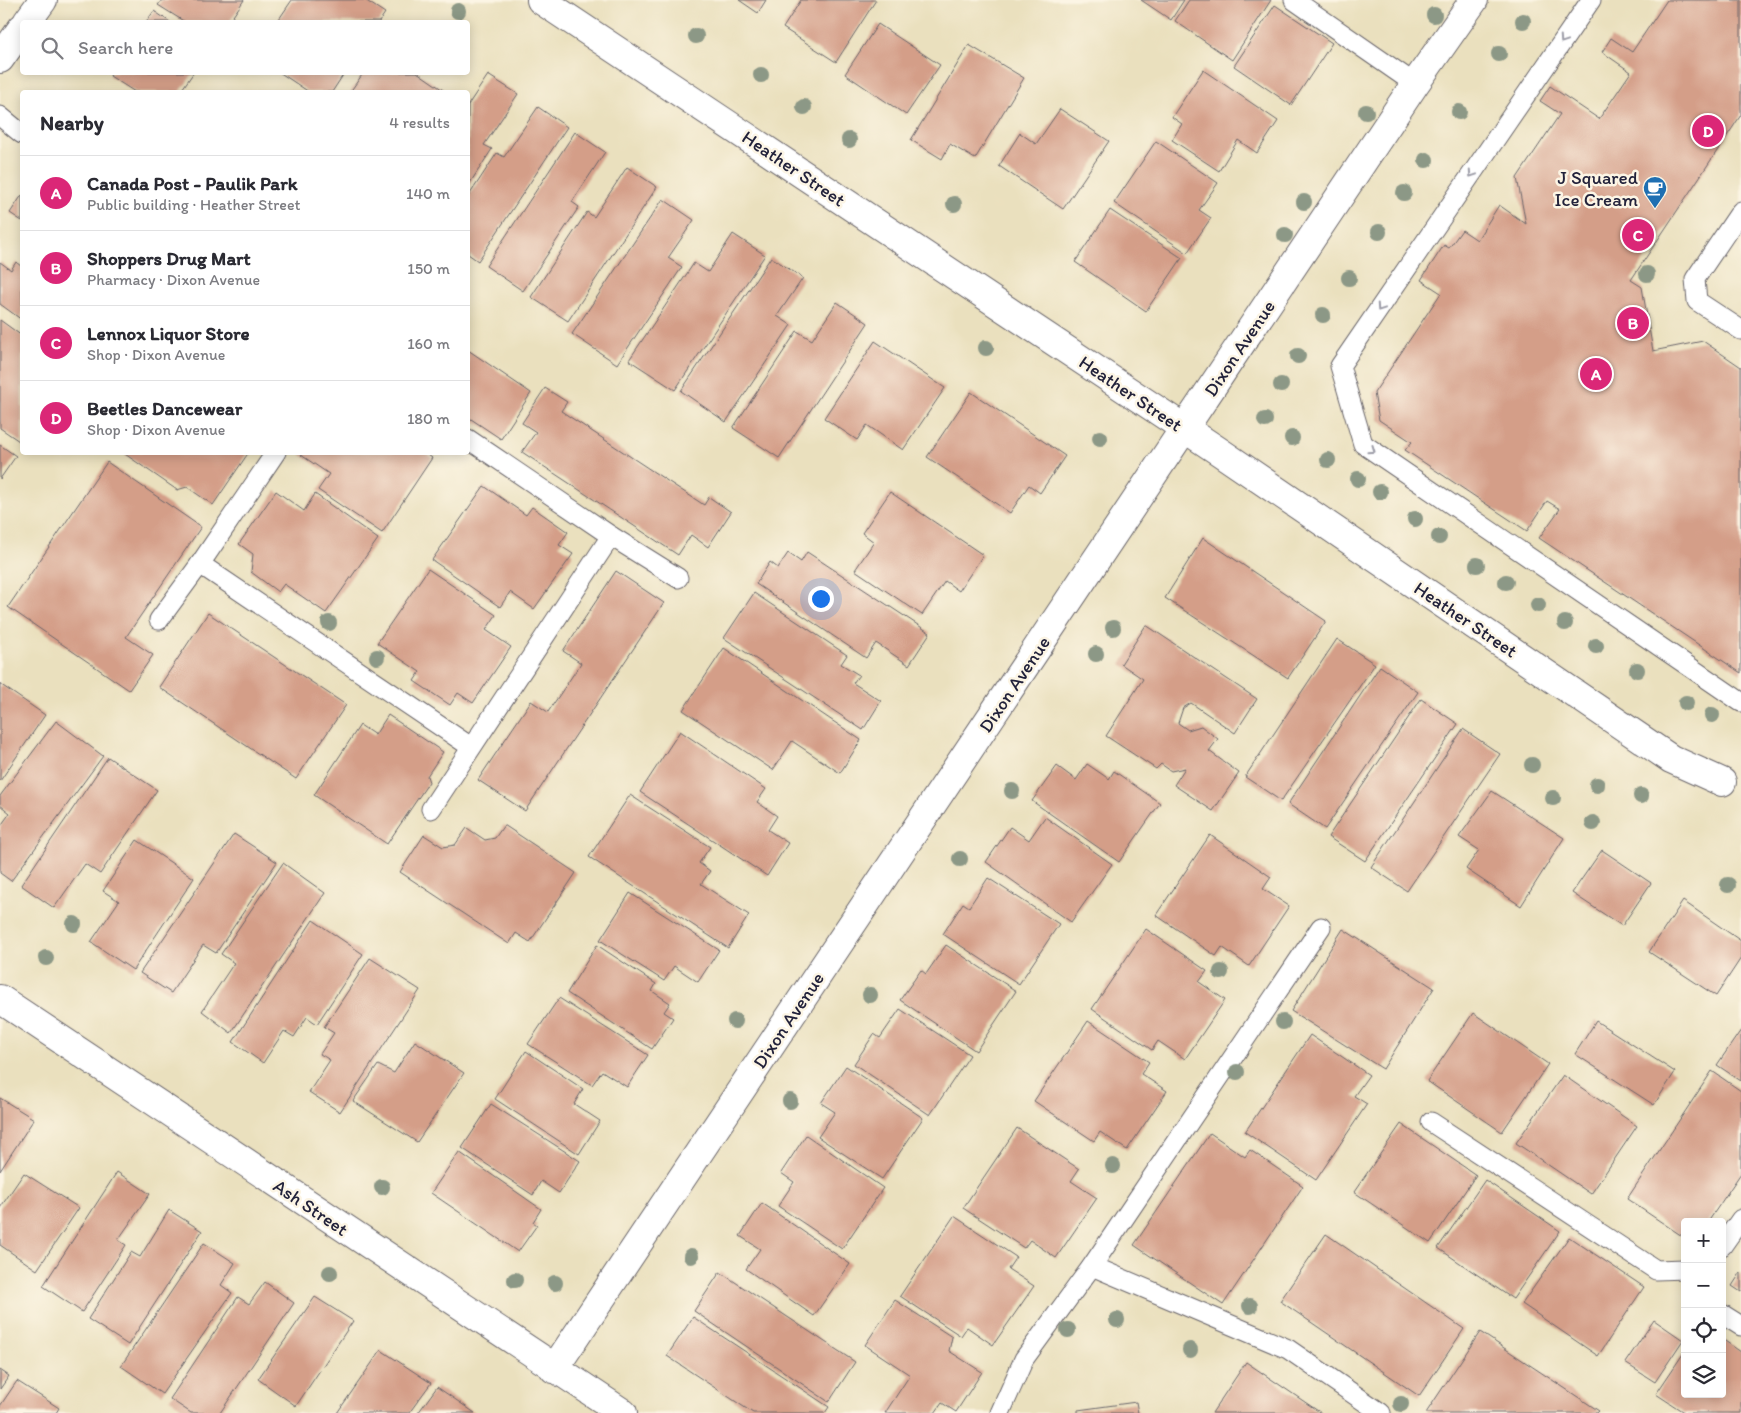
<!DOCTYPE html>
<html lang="en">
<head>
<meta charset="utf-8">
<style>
  body { margin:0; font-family:Itim,sans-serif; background:#f2f2f3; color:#2b2b33 }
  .controls { position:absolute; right:15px; bottom:15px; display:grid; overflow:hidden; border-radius:5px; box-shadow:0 2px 12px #0003 }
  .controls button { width:45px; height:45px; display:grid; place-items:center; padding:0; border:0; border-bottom:1px solid #e1e1e2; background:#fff; color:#2b2b33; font:25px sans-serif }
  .you { position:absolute; left:820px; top:598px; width:18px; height:18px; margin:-12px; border:4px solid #fff; border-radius:50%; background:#1a73e8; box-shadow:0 0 0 8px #1a73e833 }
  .badge { display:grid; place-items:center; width:32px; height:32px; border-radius:50%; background:#db2777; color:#fff; font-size:16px; font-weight:700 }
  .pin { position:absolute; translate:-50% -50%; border:2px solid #fff; box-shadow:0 1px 5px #0006 }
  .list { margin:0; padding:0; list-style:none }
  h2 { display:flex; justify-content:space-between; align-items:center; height:65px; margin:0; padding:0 20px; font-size:21px }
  h2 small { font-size:16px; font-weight:400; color:#7c7c81 }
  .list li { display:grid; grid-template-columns:32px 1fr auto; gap:15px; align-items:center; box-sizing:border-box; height:75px; padding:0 20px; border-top:1px solid #e1e1e2 }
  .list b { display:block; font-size:19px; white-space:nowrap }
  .list p { margin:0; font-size:16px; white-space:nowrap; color:#7c7c81 }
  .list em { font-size:16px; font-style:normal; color:#7c7c81 }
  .icon { flex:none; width:28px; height:28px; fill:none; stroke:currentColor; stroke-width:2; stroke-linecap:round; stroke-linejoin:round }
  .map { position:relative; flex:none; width:1741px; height:1413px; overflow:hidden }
  .search { position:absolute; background:#fff; box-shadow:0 2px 12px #0003; left:20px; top:20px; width:450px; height:55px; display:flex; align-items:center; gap:12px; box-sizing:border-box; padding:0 18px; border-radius:5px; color:#7c7c81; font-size:19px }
  .panel { position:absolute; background:#fff; box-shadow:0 2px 12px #0003; left:20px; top:90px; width:450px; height:365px; border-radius:5px }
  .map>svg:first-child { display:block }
  .building { fill:#d49e88 }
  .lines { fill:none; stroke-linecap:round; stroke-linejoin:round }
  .service-casing { stroke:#686469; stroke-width:21 }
  .minor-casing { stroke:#686469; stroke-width:30 }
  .service { stroke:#fff; stroke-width:19 }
  .minor { stroke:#fff; stroke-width:28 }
  .tree { fill:#8c9886 }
  .oneway { stroke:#9c9ca7 }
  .labels { text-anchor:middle; stroke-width:5; stroke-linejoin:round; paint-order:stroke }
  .street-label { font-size:19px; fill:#22223b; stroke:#fcf5e5 }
  .poi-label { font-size:19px; fill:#22223b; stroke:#fcf5e5; text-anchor:end }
</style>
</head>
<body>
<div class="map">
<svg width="1741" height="1413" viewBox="0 0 1741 1413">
  <rect width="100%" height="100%" fill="#fcf5e5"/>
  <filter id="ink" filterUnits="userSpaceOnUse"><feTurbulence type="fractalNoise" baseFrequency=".02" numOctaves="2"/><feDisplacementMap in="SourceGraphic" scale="10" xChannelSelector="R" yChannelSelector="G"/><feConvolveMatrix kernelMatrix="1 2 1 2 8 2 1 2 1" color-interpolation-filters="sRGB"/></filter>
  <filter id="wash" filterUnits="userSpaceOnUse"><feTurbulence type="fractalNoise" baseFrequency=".0096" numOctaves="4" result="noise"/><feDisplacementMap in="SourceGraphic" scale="20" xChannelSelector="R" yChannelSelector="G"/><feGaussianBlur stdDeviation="1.12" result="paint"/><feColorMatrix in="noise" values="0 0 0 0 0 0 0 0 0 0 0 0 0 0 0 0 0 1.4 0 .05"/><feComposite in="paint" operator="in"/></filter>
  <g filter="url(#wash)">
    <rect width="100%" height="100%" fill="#eae0be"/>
    <g id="blocks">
      <g class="building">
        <polygon points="162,0 244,0 229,22 185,22 158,5"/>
        <polygon points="292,0 365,0 385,13 379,22 277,22"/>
        <polygon points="739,0 766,0 758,13"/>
        <polygon points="801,0 876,0 836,62 783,28"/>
        <polygon points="1141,0 1184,0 1171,20"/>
        <polygon points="1189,0 1271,0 1232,60 1175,21"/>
        <polygon points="1667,0 1741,0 1741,115 1631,280 1642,287 1653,351 1703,341 1741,367 1741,673 1539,538 1560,509 1547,501 1527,531 1405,450 1412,442 1379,420 1374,393 1441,293 1421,280 1444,245 1449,248 1462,230 1477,240 1499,205 1526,224 1517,178 1560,114 1540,101 1550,86 1599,119 1631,72 1602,52 1611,38 1632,52"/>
        <polygon points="1275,5 1332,43 1291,105 1234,66"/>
        <polygon points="154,11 170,22 146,22"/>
        <polygon points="878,24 940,65 906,115 845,74"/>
        <polygon points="969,45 1024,78 975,159 950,144 942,159 911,140"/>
        <polygon points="1203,70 1278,121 1257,153 1238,140 1219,171 1172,140 1182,124 1172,117"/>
        <polygon points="112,72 194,72 180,92 135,92 110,76"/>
        <polygon points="279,72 345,72 332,92 309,92"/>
        <polygon points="364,72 417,72 446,92 350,92"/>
        <polygon points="488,75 518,94 484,145 492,149 468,186 468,105"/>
        <polygon points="538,107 567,127 478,261 468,254 468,197 497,153 504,157"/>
        <polygon points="1060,109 1109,141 1063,209 999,166 1020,133 1036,144"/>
        <polygon points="575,132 605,152 572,202 579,207 523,291 486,266"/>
        <polygon points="1156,141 1218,183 1199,210 1211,218 1187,253 1114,203"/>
        <polygon points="627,167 657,187 568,321 531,297 587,212 594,217"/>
        <polygon points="22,195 22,221 10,213"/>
        <polygon points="663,199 694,220 668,258 682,267 617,364 572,334"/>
        <polygon points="1110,210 1182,258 1146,311 1075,262"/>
        <polygon points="733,234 765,255 675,390 629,360 694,263 708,272"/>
        <polygon points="771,257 803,278 777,316 791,325 726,422 681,391"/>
        <polygon points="0,262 11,270 16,262 22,267 22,320 0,304"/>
        <polygon points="837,302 868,323 779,458 733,428 797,331 812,340"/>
        <polygon points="0,320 22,336 22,443 0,428"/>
        <polygon points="875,341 945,388 903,450 867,425 857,440 824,418"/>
        <polygon points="468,350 531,393 501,439 468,417"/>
        <polygon points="545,388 567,402 561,411 704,505 709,497 731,512 708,547 691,535 678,555 522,452 536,432 522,423"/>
        <polygon points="971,392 1065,456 1040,493 1029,485 1010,513 927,457"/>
        <polygon points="0,445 16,456 0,479"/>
        <polygon points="122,452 249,452 213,505 187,487 177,490"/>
        <polygon points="302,452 424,452 432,458 382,533 318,490 329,474 301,455"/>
        <polygon points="107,462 201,527 126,637 153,655 129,690 8,607"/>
        <polygon points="484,486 526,515 532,507 568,532 559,545 573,554 534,609 510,592 500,607 432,560"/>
        <polygon points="276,491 304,511 315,494 378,539 326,613 284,584 278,592 251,572 253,554 239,544"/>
        <polygon points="890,492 983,555 959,591 945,581 922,615 855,570 874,542 862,533"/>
        <polygon points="1203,538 1326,621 1288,678 1165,598"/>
        <polygon points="807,552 930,633 909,665 876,643 866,658 756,584 770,562 778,568 788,553 801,562"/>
        <polygon points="428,569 496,615 486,630 511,647 473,703 458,693 450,705 414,681 420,672 377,643"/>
        <polygon points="616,571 664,603 525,811 478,780 531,701 548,712 581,663 563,651"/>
        <polygon points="754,593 847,655 841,664 859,675 853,683 881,701 863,730 724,638"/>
        <polygon points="208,613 346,705 296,779 159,687"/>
        <polygon points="1146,625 1257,699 1235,733 1191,703 1183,708 1178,723 1188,730 1201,726 1218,739 1209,751 1239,773 1213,811 1174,785 1185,768 1171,771 1161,764 1156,769 1106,736 1143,679 1121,664"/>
        <polygon points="1337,639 1375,664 1281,801 1245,777"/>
        <polygon points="724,648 861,740 840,773 792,741 773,770 683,710"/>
        <polygon points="1380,666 1418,692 1325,829 1288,804"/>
        <polygon points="0,684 45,715 0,781"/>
        <polygon points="1421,699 1458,724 1365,861 1328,837"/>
        <polygon points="388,715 443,752 427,776 429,782 387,844 314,795 360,725 375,735"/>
        <polygon points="56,721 103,756 11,881 0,873 0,827 10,813 0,805 0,796"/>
        <polygon points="1463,729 1500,754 1407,891 1371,867"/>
        <polygon points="680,731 766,789 757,802 777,816 768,830 788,843 767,876 640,792"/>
        <polygon points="108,757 157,790 100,874 85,864 54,908 21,885"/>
        <polygon points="1087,764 1109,779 1114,771 1160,803 1119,862 1032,801 1057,766 1076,780"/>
        <polygon points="1492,791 1564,838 1521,906 1466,869 1479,850 1459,837"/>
        <polygon points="630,795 710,847 699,863 710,871 701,884 749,915 728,948 589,857"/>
        <polygon points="1045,817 1112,864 1071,922 986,862 1010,827 1029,840"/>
        <polygon points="504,825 576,873 530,942 516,933 509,944 400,872 424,835 443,847 455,845 467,828 485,840 495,838"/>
        <polygon points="234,834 277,862 216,953 203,945 171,993 140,973"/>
        <polygon points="1210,835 1271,877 1263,889 1289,906 1249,966 1222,947 1216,956 1156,915"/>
        <polygon points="137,840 194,878 133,970 91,942 119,901 103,891"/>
        <polygon points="1602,850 1651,883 1622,926 1572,893"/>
        <polygon points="283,863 325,893 231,1033 202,1011 234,963 221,954"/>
        <polygon points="988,878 1059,924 1019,984 943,934 963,903 969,907"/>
        <polygon points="630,893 719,950 698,982 674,966 664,981 600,940"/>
        <polygon points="1683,901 1741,941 1741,958 1716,996 1649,952"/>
        <polygon points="313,920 363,954 317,1024 307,1017 294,1037 284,1031 263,1063 233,1042"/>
        <polygon points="1146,929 1207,971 1199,982 1225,1000 1185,1059 1158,1041 1152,1050 1092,1009"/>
        <polygon points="1343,929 1434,988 1383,1069 1291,1011"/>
        <polygon points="597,945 656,984 652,991 670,1003 664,1012 673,1018 652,1049 567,993"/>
        <polygon points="946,945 1016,991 976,1051 900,1000 921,970 926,974"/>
        <polygon points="370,958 420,990 340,1112 309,1092 330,1060 320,1054 334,1033 324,1027"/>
        <polygon points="559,998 648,1055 627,1087 602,1071 592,1085 528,1044"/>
        <polygon points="900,1009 970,1055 930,1115 854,1064 874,1034 880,1038"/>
        <polygon points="1473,1013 1548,1064 1502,1132 1427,1081"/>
        <polygon points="1088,1021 1149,1062 1141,1074 1167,1091 1127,1150 1100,1132 1094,1141 1034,1101"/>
        <polygon points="1596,1021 1675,1072 1654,1105 1575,1054"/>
        <polygon points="1741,1030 1741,1081 1717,1065"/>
        <polygon points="1310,1035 1369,1075 1354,1096 1367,1104 1316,1180 1245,1132"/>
        <polygon points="415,1041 464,1073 417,1142 353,1101 378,1065 394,1073"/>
        <polygon points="526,1051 583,1089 574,1104 600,1121 579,1154 495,1099"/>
        <polygon points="846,1066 923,1118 882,1179 818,1137 835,1112 821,1103"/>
        <polygon points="1712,1071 1741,1091 1741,1173 1708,1222 1685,1222 1685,1238 1627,1199"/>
        <polygon points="1563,1075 1637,1126 1591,1194 1516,1143"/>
        <polygon points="0,1098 34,1119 0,1171"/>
        <polygon points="491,1104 580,1161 559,1193 541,1181 533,1195 462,1148"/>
        <polygon points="1401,1124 1476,1175 1430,1243 1354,1192"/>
        <polygon points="1017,1128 1079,1169 1071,1181 1097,1198 1056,1258 1030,1240 1024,1248 963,1208"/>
        <polygon points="1210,1133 1245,1157 1250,1150 1303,1186 1223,1305 1134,1245"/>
        <polygon points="806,1135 883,1188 842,1249 778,1206 794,1182 781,1173"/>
        <polygon points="459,1152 541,1209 533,1222 537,1225 518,1252 431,1193"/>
        <polygon points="117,1172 150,1194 118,1240 126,1245 82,1312 43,1286"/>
        <polygon points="24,1173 79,1208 37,1270 0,1245 0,1208"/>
        <polygon points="1485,1180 1560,1231 1513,1299 1438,1248"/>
        <polygon points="762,1203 850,1264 814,1316 746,1269 760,1249 740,1236"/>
        <polygon points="169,1210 202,1231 128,1345 88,1319 131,1252 140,1257"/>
        <polygon points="954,1216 1016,1257 1008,1269 1034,1286 993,1345 967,1327 961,1336 900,1296"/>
        <polygon points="1326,1234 1464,1329 1419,1396 1280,1301"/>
        <polygon points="1569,1237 1644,1287 1598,1356 1522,1304"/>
        <polygon points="204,1243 235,1263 221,1285 232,1293 162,1394 121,1366"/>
        <polygon points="720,1272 855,1362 829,1402 694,1311"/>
        <polygon points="1741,1272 1741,1292 1732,1286"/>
        <polygon points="265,1282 294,1303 220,1413 191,1413 170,1399 238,1297 249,1304"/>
        <polygon points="315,1297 353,1321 296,1406 258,1379"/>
        <polygon points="895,1300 952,1337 949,1351 982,1372 956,1412 942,1403 935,1413 885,1413 910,1375 865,1345"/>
        <polygon points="693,1317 829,1407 825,1413 753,1413 667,1356"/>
        <polygon points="1654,1320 1683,1340 1655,1382 1625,1363"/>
        <polygon points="1480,1332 1599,1411 1597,1413 1426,1413"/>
        <polygon points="1722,1339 1741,1352 1741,1413 1685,1413 1656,1394 1685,1351 1685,1394 1722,1394"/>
        <polygon points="381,1350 431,1383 409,1413 337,1413"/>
        <polygon points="1246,1362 1321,1413 1212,1413"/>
        <polygon points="0,1370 9,1376 0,1389"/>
        <polygon points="17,1381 59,1408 56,1413 0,1413 0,1406"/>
        <polygon points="437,1387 475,1413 418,1413"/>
        <polygon points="1136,1402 1138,1413 1078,1413 1078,1410"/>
      </g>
    </g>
  </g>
  <g filter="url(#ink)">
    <use href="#blocks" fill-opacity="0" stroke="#686469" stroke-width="1"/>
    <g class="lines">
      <g class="service-casing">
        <g id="service">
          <polyline points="1294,0 1415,84"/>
          <polyline points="1591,0 1340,366 1363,444 1741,702"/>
          <polyline points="0,116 22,134"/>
          <polyline points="1741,211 1695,279 1697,301 1741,330"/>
          <polyline points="468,439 611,536 678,578"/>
          <polyline points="200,564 471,747"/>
          <polyline points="159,620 200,564 276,452"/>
          <polyline points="431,809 611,536"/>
          <polyline points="1431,1122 1656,1270 1685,1269"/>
          <polyline points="1722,1246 1741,1219"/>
          <polyline points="1092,1266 1288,1349 1381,1413"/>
          <polyline points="1722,1314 1741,1326"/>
          <polyline points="1000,1413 1024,1359 1092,1266 1321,927"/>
        </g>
      </g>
      <g class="minor-casing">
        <g id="minor">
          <polyline points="541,0 1220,452 1671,759 1722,782"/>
          <polyline points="27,22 43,0"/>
          <polyline points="0,59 22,28"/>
          <polyline points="0,999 623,1413"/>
          <polyline points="554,1369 1415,84 1474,0"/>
        </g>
      </g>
      <use href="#service" class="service"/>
      <use href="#minor" class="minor"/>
    </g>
    <g class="tree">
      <circle cx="458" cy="11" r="8"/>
      <circle cx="1434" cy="15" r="8"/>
      <circle cx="1523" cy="21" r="8"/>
      <circle cx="696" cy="36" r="8"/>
      <circle cx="1499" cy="54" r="8"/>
      <circle cx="761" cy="75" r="8"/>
      <circle cx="804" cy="107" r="8"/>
      <circle cx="1366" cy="112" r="8"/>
      <circle cx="1459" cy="112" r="8"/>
      <circle cx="849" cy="140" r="8"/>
      <circle cx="1426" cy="160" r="8"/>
      <circle cx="1404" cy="193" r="8"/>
      <circle cx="1304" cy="202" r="8"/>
      <circle cx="954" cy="204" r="8"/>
      <circle cx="1379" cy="232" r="8"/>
      <circle cx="1285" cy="235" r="8"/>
      <circle cx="1647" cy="274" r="8"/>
      <circle cx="1349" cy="278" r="8"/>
      <circle cx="1323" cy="315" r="8"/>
      <circle cx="986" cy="348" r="8"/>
      <circle cx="1298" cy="356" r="8"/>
      <circle cx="1281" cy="385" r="8"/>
      <circle cx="1265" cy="420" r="8"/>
      <circle cx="1100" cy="438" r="8"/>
      <circle cx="1292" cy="438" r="8"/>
      <circle cx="1328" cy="460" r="8"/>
      <circle cx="1358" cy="479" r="8"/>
      <circle cx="1380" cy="492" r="8"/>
      <circle cx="1415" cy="519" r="8"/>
      <circle cx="1439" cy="537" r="8"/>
      <circle cx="1477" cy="565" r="8"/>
      <circle cx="1506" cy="582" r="8"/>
      <circle cx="1538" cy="605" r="8"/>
      <circle cx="329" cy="623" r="8"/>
      <circle cx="1565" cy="623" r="8"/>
      <circle cx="1113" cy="628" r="8"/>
      <circle cx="1596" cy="646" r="8"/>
      <circle cx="1096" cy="654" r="8"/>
      <circle cx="377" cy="657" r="8"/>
      <circle cx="1637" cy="670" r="8"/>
      <circle cx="1686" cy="703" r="8"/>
      <circle cx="1712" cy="715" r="8"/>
      <circle cx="1532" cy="765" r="8"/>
      <circle cx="1597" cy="785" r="8"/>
      <circle cx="1012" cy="791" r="8"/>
      <circle cx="1641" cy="796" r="8"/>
      <circle cx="1553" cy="798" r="8"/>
      <circle cx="1593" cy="823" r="8"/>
      <circle cx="960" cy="859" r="8"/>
      <circle cx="1728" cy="885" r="8"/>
      <circle cx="74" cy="924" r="8"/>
      <circle cx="46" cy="958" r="8"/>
      <circle cx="1221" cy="972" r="8"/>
      <circle cx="870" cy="995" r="8"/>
      <circle cx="735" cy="1021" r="8"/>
      <circle cx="1283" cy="1022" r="8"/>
      <circle cx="1237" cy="1072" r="8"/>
      <circle cx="790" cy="1101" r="8"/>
      <circle cx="1113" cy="1166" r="8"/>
      <circle cx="382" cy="1187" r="8"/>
      <circle cx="691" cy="1256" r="8"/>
      <circle cx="330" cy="1273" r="8"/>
      <circle cx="515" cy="1280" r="8"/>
      <circle cx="555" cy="1283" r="8"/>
      <circle cx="1250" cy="1306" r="8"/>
      <circle cx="1117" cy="1320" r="8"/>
      <circle cx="1068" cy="1330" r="8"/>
      <circle cx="1190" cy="1350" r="8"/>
      <circle cx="1401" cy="1404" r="8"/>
    </g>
    <defs><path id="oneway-chevron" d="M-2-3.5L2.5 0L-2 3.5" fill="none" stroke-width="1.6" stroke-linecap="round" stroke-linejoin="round" transform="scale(1.25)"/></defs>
    <g class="oneway">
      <use href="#oneway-chevron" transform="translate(1563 40) rotate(124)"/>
      <use href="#oneway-chevron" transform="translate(1472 174) rotate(124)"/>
      <use href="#oneway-chevron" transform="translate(1380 308) rotate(124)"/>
      <use href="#oneway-chevron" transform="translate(1372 450) rotate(35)"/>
    </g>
  </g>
  <defs>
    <g id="cafe-pin" transform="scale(1.25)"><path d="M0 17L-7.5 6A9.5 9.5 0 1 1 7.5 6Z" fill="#1f6fb2" stroke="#fcf5e5"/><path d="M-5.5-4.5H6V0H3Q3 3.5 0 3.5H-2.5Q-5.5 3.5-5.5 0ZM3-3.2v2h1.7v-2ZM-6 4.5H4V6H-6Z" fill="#fff"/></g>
  </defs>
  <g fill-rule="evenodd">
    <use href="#cafe-pin" x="1655" y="188"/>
  </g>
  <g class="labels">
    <g class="street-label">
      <text transform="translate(794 168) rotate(34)" y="7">Heather Street</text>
      <text transform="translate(1239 348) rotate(-56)" y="7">Dixon Avenue</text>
      <text transform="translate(1131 393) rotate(34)" y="7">Heather Street</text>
      <text transform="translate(1466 619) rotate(34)" y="7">Heather Street</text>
      <text transform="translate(1014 684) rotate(-56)" y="7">Dixon Avenue</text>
      <text transform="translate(788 1020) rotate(-56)" y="7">Dixon Avenue</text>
      <text transform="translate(311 1207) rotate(34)" y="7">Ash Street</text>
    </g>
    <g class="poi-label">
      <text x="1638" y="184">J Squared<tspan x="1638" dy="22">Ice Cream</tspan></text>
    </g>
  </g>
</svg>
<div class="controls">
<button>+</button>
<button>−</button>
<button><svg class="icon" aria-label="locate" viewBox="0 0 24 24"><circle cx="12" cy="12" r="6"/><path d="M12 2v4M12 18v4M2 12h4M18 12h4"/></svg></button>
<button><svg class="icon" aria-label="layers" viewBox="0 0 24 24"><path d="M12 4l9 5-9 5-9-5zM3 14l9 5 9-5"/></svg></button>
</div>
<div class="you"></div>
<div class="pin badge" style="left:1596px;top:374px">A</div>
<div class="pin badge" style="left:1633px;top:323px">B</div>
<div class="pin badge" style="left:1638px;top:235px">C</div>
<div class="pin badge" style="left:1708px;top:131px">D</div>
<div class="search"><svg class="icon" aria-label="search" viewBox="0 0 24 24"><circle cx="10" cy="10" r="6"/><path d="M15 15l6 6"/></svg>Search here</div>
<section class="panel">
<h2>Nearby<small>4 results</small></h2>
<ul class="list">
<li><span class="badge">A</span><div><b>Canada Post - Paulik Park</b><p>Public building · Heather Street</p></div><em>140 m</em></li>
<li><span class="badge">B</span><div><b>Shoppers Drug Mart</b><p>Pharmacy · Dixon Avenue</p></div><em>150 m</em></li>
<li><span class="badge">C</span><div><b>Lennox Liquor Store</b><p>Shop · Dixon Avenue</p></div><em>160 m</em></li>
<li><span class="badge">D</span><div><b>Beetles Dancewear</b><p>Shop · Dixon Avenue</p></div><em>180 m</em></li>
</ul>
</section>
</div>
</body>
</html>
